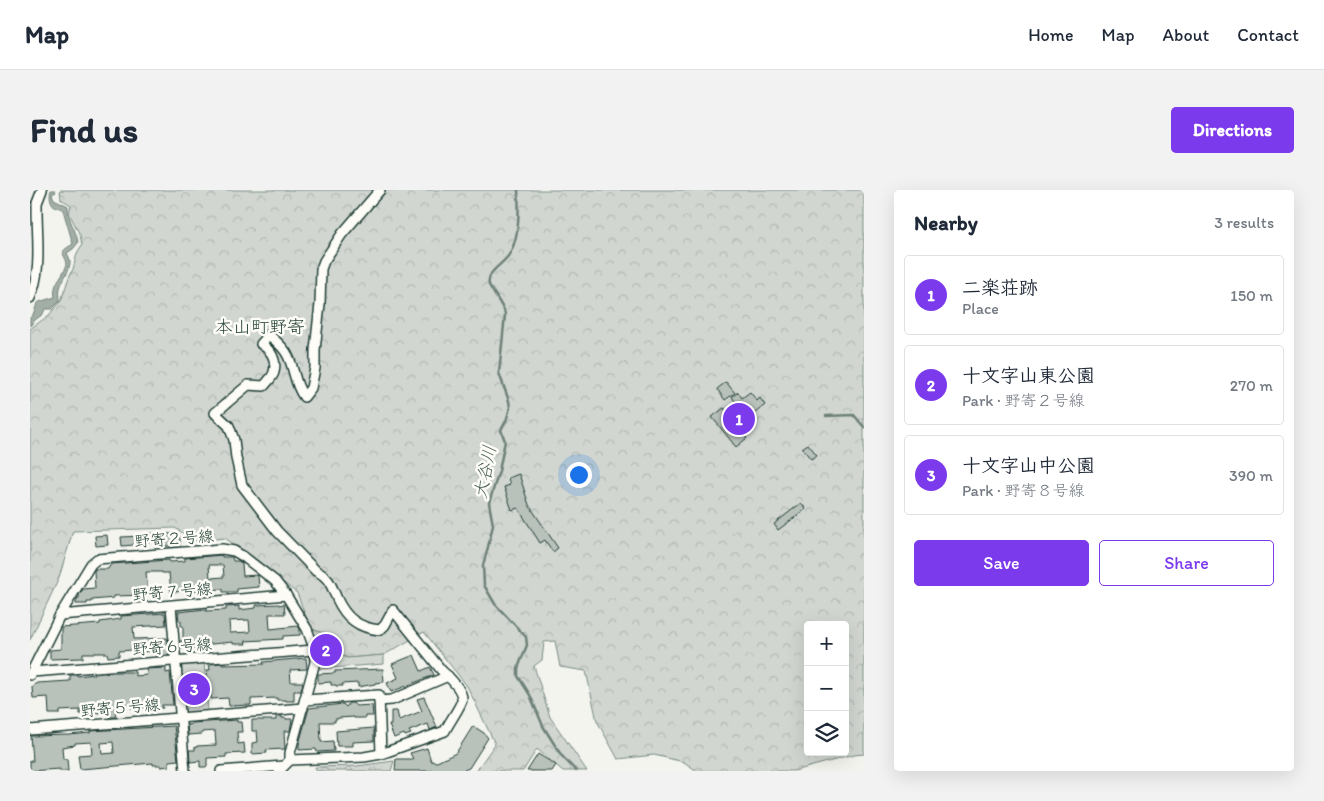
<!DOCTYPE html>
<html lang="en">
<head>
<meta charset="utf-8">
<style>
  body { margin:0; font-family:Itim,"Klee One",sans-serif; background:#f2f2f3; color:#1f2937 }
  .controls { position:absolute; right:15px; bottom:15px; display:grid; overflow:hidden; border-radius:5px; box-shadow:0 5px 20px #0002 }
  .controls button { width:45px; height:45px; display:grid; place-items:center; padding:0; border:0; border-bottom:1px solid #e0e1e3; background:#fff; color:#1f2937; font:25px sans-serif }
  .you { position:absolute; left:548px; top:284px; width:18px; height:18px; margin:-12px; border:4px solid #fff; border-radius:50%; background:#1a73e8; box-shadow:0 0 0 8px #1a73e833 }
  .badge { display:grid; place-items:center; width:32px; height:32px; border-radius:50%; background:#7c3aed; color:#fff; font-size:16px; font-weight:700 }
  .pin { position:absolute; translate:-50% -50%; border:2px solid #fff; box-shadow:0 1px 5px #0006 }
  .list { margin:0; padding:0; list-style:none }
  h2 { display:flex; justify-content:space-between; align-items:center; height:65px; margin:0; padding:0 20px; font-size:21px }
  h2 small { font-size:16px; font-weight:400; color:#747a83 }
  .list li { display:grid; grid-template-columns:32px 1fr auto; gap:15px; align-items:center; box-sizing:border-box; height:80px; margin:0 10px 10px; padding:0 10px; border:1px solid #e0e1e3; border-radius:5px }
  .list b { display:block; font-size:19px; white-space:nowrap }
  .list p { margin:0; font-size:16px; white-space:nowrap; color:#747a83 }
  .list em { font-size:16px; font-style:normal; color:#747a83 }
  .actions { display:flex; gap:10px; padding:15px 20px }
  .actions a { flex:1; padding:11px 0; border:1px solid #7c3aed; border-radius:5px; text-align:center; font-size:18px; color:#7c3aed }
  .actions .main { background:#7c3aed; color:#fff }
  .icon { flex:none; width:28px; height:28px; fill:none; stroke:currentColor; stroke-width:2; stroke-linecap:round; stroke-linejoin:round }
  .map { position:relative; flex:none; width:834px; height:581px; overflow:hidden; border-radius:5px }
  header { display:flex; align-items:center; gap:30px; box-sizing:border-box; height:70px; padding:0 25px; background:#fff; border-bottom:1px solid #e0e1e3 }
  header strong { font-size:24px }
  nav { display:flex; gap:28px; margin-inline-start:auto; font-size:18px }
  .intro { display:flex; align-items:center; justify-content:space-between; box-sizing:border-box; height:120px; padding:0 30px }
  h1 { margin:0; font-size:35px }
  .button { padding:12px 22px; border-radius:5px; background:#7c3aed; color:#fff; font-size:18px; font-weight:700 }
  main { display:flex; gap:30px; padding:0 30px }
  aside { flex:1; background:#fff; border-radius:5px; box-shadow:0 5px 20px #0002 }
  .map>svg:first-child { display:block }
  .forest { fill:url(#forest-crowns); stroke:#788a82; fill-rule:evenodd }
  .park { fill:#d1d6d1; stroke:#788a82 }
  .water { fill:#a3aea7; stroke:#6e8179 }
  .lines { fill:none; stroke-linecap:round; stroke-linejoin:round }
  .stream { stroke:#6e8179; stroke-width:2.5 }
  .building { fill:#b9c1bb; stroke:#1f3d34; fill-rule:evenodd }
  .minor-casing { stroke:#1f3d34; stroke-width:12 }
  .minor { stroke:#fdfcf7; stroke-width:9 }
  .labels { text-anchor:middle; stroke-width:5; stroke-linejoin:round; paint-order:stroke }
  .street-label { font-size:16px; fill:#1f3d34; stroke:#fdfcf7 }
  .neighbourhood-label { font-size:18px; fill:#1f3d34; stroke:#fdfcf7 }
  .water-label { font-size:18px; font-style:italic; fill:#475f56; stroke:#fdfcf7 }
</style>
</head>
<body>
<header>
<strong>Map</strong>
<nav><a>Home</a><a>Map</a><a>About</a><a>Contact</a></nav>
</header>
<div class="intro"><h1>Find us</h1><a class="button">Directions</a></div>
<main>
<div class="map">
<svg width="834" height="581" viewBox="0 0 834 581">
  <defs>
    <pattern id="forest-crowns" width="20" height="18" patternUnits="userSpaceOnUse" patternTransform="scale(1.25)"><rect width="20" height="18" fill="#d1d6d1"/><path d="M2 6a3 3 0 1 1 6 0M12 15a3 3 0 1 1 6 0" fill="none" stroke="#b3b9b4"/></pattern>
  </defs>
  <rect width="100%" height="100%" fill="#f4f4ef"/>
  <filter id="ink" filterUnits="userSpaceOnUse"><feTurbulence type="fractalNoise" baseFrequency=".02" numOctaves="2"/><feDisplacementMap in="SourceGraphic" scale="10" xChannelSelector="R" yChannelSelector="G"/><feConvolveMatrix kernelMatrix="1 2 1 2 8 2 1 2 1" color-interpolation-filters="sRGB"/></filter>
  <g filter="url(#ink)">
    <g class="forest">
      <path d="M30 0H834V564L824 565 764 581H667L654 572 624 565 588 569 567 531 556 481 530 477 525 451 514 452 512 470 504 476 520 527 557 581H533L507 559 493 581H446L465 554 437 496 394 442 354 465 317 468 307 462 295 444 280 438 267 403 195 348 165 351 145 338 43 341 29 388 0 450V139L19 125 31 111 39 87 43 79 47 63 52 55 50 45 39 23 41 15 31 9ZM778 435H815V562H778Z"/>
      <polygon points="364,571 361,581 287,581 285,577 327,576"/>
    </g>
    <g class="park">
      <polygon points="280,438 295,444 306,462 317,468 354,465 354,474 287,479"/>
      <polygon points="174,472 178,522 156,523 154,521 150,477 153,474"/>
    </g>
    <path class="water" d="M21 0H25L26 2 22 4 24 9 38 16C37 31 47 40 48 53L43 59 37 63C38 66 40 68 40 71 41 79 32 90 30 98 29 103 30 107 30 111L22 119H15L13 124 5 130 0 136V128L4 123 7 113 12 111 25 107C22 94 32 87 36 77 39 70 32 66 33 62 34 59 40 56 43 54L33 20C31 18 28 18 26 17 20 14 19 5 21 0Z"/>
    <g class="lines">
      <g class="stream">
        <path d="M488 0C489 20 490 45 480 63 474 75 456 80 459 95L474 120 475 125 469 183 479 211 480 218 476 231 471 240 475 251 469 281 459 313 463 335 458 357 453 375 454 395 465 414 496 447 497 455 488 478V486L500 505 513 536 531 565 546 581"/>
        <polyline points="796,226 824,225 834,237"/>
      </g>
    </g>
    <g class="building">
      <polygon points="696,192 705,203 695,210 687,199"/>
      <polygon points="708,202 712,208 720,202 727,211 730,208 735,215 724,224 719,217 713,221 702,207"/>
      <polygon points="694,218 717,248 706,257 682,227"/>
      <polygon points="778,254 787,265 781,269 772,258"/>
      <polygon points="489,284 499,315 528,358 523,362 515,350 510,353 488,318 482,320 474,297 480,295 478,288"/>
      <polygon points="771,313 776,319 748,340 744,334"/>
      <polygon points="124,343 144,344 144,346 150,346 150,356 135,356 135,354 129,354 129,351 104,353 104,355 92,356 91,347 110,346 110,344"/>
      <polygon points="77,345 78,355 66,356 65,346"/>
      <path d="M192 365V367H202L203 371H208L212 373 213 386 227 385 228 386 229 397 207 399V402H193V399L141 402 139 383H132V382H116L118 405 84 406V408L62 410V412H57V414H46V411L48 408H49V405L53 399 65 398 64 381 65 379H78L81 374 139 370 140 372 155 371V368ZM179 375H193L194 387 180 388Z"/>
      <path d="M249 414V415L254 414 255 424H239L240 439 268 436 270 439V445L253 446V449L215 451 216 454H203V452L182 454 165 456V458H151V450H153V436H151V431H149L148 422 176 419V421L196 420V417L209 416V420L226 418V415ZM219 430 220 442 200 443 199 431Z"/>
      <polygon points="135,423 136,435 103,437 104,449 137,448 139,465 127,466 127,461 110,462 103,461 102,460 89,461 89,466 78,467 77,463 53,463 53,468 20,469 20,460 31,459 31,437 70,434 70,432 91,429 91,426"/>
      <polygon points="384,465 391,481 400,477 404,485 361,502 357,493 368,488 362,474"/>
      <polygon points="276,468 277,479 260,480 261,492 273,492 271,501 264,501 264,511 256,511 256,510 247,510 247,508 221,509 221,515 199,516 198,508 181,509 180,491 178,491 177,480 180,480 179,474 192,473 192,475 234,474 233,472"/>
      <polygon points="136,478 136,483 140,482 143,515 132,515 133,518 121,519 120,517 101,518 101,514 89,515 89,516 87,517 87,519 85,519 86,527 79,527 79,522 55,524 50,524 50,520 30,521 30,524 19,524 18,507 3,508 2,496 7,493 40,491 40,485 48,485 48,486 82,482 105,482 105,486 117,485 116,479"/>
      <polygon points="353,479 354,492 345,493 345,494 328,497 328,493 312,494 313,496 306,496 306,495 301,495 301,492 288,493 288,484 305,483 305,481"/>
      <polygon points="394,507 407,537 400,540 398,534 379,541 381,544 375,546 374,544 364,548 359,535 361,535 361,521 367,521 369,530 392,521 387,509"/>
      <polygon points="319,513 323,513 326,516 342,515 343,526 335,526 335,528 324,528 324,527 308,528 308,529 305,529 305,532 290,532 291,552 303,551 304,561 287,562 286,559 269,560 269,554 279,518 313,514 316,517"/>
      <polygon points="246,526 252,526 252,528 256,528 256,529 262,529 260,541 254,541 255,559 236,560 237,563 222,564 222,553 228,552 227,541 222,541 222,530 246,530"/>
      <polygon points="207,530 207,532 211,532 212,542 207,542 208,554 214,553 215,563 196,564 196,567 177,568 177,577 170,577 170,571 160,572 159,560 165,560 165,557 167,557 167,556 186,555 185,541 172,542 172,544 158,545 157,535 162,534 162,533"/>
      <path d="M144 536 148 570 139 571V576L131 577V575H123V573L50 579 48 565 62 564 61 552 45 553V555L32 557 33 569H37L38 581H30V579L0 581V571H3L1 546 39 545 60 543V541ZM83 552 84 563 72 564 71 553Z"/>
      <polygon points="443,536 454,543 458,548 439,578 432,581 365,581 366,569 383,569 380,563 397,558 401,571 407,572 426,563"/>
      <polygon points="344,538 344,551 323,552 323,556 307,556 306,541"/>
      <polygon points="508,564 526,575 522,581 497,581"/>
    </g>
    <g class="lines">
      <g class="minor-casing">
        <g id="minor">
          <path d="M0 108C12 81 7 49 7 20V13L12 0"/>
          <polyline points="141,416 155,581"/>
          <polyline points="30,425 256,405"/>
          <polyline points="2,482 284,460"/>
          <polyline points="0,485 30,425 61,374 67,369 192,359 204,361 214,367 245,391 256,405 277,439 284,458 285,472 260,563 260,570"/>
          <polyline points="275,510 349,505 351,564"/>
          <polyline points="349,511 362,510 418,486"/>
          <polyline points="0,540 273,518"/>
          <polyline points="191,581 253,576"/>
          <path d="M249 581 260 570 334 567 351 564 415 541C418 534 431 516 432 510 433 500 419 487 412 481L363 420 355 435 350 440C328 438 316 428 307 409 301 395 300 388 286 381L247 341 212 295 206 268 204 250 199 236 185 223 218 195 234 196C237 192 243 187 244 182 247 170 241 160 231 154L239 145C246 151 254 157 258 166 265 180 264 194 274 207L281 198 285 178V160L290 114 291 79 294 71 312 44 350 0"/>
        </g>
      </g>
      <use href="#minor" class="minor"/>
    </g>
  </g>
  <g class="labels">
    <g class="street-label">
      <text transform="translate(144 348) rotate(-4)" y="6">野寄２号線</text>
      <text transform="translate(142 401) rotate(-5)" y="6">野寄７号線</text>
      <text transform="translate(142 456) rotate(-4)" y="6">野寄６号線</text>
      <text transform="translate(90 517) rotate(-5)" y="6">野寄５号線</text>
    </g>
    <g class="neighbourhood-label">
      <text x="230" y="143">本山町野寄</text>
    </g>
    <g class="water-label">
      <text transform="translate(455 282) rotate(-79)" y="6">大谷川</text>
    </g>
  </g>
</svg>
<div class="controls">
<button>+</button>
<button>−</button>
<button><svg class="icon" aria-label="layers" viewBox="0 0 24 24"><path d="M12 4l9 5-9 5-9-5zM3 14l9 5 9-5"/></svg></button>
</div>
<div class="you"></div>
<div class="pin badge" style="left:709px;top:229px">1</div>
<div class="pin badge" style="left:296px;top:460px">2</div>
<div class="pin badge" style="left:164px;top:499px">3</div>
</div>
<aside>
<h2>Nearby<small>3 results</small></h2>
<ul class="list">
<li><span class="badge">1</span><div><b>二楽荘跡</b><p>Place</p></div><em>150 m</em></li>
<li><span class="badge">2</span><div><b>十文字山東公園</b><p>Park · 野寄２号線</p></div><em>270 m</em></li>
<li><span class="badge">3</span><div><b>十文字山中公園</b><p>Park · 野寄８号線</p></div><em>390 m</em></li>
</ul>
<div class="actions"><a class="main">Save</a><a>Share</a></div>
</aside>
</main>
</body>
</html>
